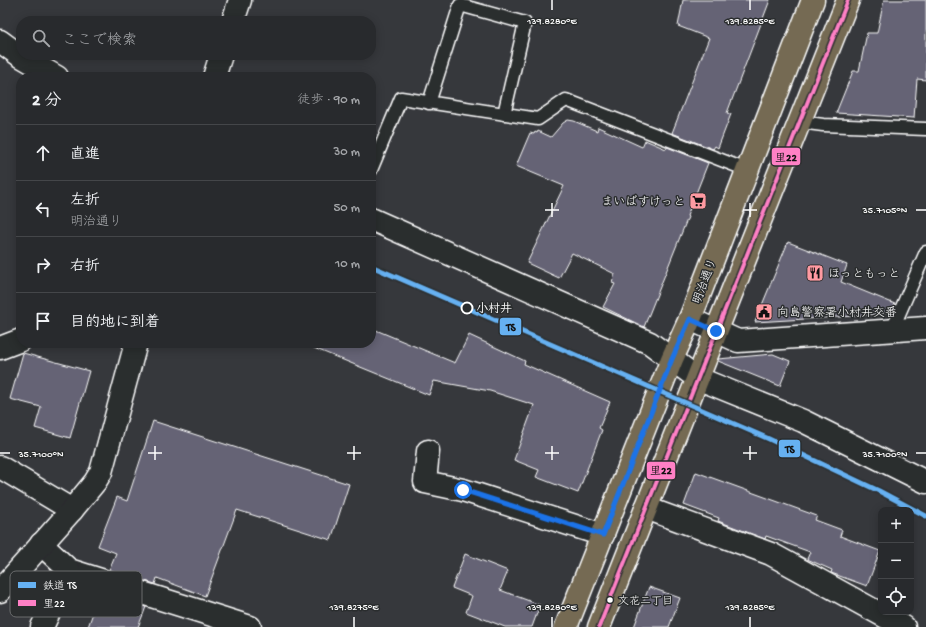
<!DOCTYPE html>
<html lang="ja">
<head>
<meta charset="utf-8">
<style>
  body { margin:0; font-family:"Gochi Hand","Klee One",sans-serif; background:#343639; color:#f1f3f6 }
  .controls { position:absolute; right:12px; bottom:12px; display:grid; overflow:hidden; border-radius:8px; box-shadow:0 2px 10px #0003 }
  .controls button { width:36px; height:36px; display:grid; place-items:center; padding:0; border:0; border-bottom:1px solid #444649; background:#282a2d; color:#f1f3f6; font:20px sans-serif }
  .stop { position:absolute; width:12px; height:12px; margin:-9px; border:3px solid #1a73e8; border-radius:50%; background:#fff }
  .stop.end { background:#1a73e8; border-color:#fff; box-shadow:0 1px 4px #0008 }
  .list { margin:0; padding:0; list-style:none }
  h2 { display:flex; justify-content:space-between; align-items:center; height:52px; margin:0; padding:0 16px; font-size:17px }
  h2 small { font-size:13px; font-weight:400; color:#a5a7aa }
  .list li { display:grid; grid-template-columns:26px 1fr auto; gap:12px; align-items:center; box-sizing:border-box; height:56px; padding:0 16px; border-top:1px solid #444649 }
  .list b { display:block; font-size:15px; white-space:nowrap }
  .list p { margin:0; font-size:13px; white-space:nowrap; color:#a5a7aa }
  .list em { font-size:13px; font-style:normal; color:#a5a7aa }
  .icon { flex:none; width:22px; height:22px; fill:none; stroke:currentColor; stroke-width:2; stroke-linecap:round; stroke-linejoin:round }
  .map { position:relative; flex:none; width:926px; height:627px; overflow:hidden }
  .search { position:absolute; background:#282a2d; box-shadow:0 2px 10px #0003; left:16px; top:16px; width:360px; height:44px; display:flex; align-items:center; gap:10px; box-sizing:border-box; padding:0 14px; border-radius:16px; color:#a5a7aa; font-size:15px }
  .panel { position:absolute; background:#282a2d; box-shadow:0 2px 10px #0003; left:16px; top:72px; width:360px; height:276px; border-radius:16px }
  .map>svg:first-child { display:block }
  .building { fill:#656375; stroke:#fff }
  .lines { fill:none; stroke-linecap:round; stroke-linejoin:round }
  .service-casing { stroke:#fff; stroke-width:15 }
  .minor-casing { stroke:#fff; stroke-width:25 }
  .tertiary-casing { stroke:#fff; stroke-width:25 }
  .primary-casing { stroke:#fff; stroke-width:25 }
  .service { stroke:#2a2d2e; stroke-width:12 }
  .minor { stroke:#2a2d2e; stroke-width:22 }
  .tertiary { stroke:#2a2d2e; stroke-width:22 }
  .primary { stroke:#746b52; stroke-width:22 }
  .bus-1-casing { stroke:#2a2d2e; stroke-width:7 }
  .bus-1 { stroke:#ff80c5; stroke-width:4 }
  .rail-1-casing { stroke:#2a2d2e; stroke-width:8 }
  .rail-1 { stroke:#66b1f2; stroke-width:5 }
  .route { stroke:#1a73e8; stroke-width:5 }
  .ticks { fill:none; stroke:#fff; stroke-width:1.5 }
  .stop-dot { fill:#2a2d2e; stroke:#fff; stroke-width:2 }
  .bus-dot { fill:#fff; stroke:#2a2d2e; stroke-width:1.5 }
  .labels { text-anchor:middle; stroke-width:3; stroke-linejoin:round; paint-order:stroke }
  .bus-label { font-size:11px; fill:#fff; stroke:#2a2d2e; text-anchor:start }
  .poi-label { font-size:12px; fill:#fff; stroke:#2a2d2e; text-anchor:start }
  .street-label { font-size:12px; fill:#fff; stroke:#2a2d2e }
  .stop-label { font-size:12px; font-weight:bold; fill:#fff; stroke:#2a2d2e; text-anchor:start }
  .key { fill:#2a2d2e; stroke:#6a6c6d; stroke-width:1 }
  .key-label { font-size:11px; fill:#fff }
  .ticks-label { font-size:10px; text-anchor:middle; fill:#fff; stroke:#2a2d2e; stroke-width:3; stroke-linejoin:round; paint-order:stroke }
  .line-badge { stroke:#2a2d2e; stroke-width:1.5 }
  .pale-badge-label { font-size:11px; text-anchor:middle; font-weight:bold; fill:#111 }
</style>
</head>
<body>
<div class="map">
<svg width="926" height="627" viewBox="0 0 926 627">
  <rect width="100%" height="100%" fill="#36383c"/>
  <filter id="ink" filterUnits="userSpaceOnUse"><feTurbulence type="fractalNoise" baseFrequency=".025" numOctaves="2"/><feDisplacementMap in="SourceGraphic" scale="8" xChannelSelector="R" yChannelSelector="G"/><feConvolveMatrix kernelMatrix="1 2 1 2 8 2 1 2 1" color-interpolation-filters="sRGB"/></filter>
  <g filter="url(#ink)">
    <g class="building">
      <polygon points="683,0 770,0 727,113 731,114 718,148 715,146 713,149 672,133 709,38 678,26"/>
      <polygon points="884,0 926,0 926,80 917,79 914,118 836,113 853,71 859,71 867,33 877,33"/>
      <polygon points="568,120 574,121 597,131 598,127 642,147 645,140 666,149 667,147 708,163 687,216 688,217 644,327 603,307 615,284 612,283 615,274 572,253 559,278 527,263 564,186 516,166 530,133 534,134 535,132 537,133 538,131 551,137 563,123"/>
      <polygon points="788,242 847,265 841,282 895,304 892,312 855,316 755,322"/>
      <polygon points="371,328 455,363 469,335 525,361 524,364 610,402 599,428 602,430 578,493 536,477 539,470 514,460 534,405 490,391 434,381 429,395 304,344 371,343"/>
      <polygon points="23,353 89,371 70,438 35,428 41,407 10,399"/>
      <polygon points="773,354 790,361 780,386 718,361 718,359"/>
      <polygon points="153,421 349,484 331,540 237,510 205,596 157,578 155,584 109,570 116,553 98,546 117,497 127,501"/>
      <polygon points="696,472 817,516 815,520 842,530 840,536 880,551 867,586 834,574 831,573 832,570 807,559 810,552 766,536 765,539 718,521 719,518 684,505"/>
      <polygon points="465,554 508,571 500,590 540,605 532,627 505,627 466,612 472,596 452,588"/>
      <polygon points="649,587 680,598 669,627 634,627"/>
      <polygon points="100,593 146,607 138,627 88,627"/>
    </g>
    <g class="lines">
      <g class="service-casing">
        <g id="service">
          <polyline points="429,103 460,5 525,23 504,114"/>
          <polyline points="800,122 823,125 926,129"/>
          <polyline points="371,170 401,98 538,119 566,100 747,170"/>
          <polyline points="892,330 926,252"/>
        </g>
      </g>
      <g class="minor-casing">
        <g id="minor">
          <polyline points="0,41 19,55 57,77"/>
          <polyline points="371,219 650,343 697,378 803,421 926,482"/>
          <polyline points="690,319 738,341 926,328"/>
          <polyline points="0,348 21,340"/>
          <polyline points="428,451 425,482 463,490 603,535"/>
          <polyline points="0,467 72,510"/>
          <polyline points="646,508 771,554 904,627"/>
          <polyline points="41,544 69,570 250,627"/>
          <polyline points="42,627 69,570"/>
        </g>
      </g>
      <g class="tertiary-casing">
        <g id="tertiary">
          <polyline points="233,21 240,0"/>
          <polyline points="214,77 221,55"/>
          <polyline points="0,591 72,510 95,482 101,472 136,343"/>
        </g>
      </g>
      <g class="primary-casing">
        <g id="primary">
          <polyline points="566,627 672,359 690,319 813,0"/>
          <path d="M599 627C681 418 765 209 848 0"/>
        </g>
      </g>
      <use href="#service" class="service"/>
      <use href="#minor" class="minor"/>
      <use href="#tertiary" class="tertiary"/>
      <use href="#primary" class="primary"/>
      <g class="bus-1-casing">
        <polyline id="bus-1" points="599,627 848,0"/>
      </g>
      <use href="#bus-1" class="bus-1"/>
      <g class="rail-1-casing">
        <polyline id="rail-1" points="371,266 769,439 879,491 926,516"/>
      </g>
      <use href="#rail-1" class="rail-1"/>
    </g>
  </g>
  <g class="lines" filter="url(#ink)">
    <polyline class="route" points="463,490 603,535 672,359 690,319 716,331"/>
  </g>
  <path class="ticks" d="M552 0V10M750 0V10M552 203V217M750 203V217M545 210H559M743 210H757M916 210H926M155 446V460M354 446V460M552 446V460M750 446V460M0 453H10M148 453H162M347 453H361M545 453H559M743 453H757M916 453H926M354 617V627M552 617V627M750 617V627"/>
  <defs>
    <g id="supermarket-square" transform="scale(0.9)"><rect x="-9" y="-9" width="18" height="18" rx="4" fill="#ff9aa2" stroke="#2a2d2e"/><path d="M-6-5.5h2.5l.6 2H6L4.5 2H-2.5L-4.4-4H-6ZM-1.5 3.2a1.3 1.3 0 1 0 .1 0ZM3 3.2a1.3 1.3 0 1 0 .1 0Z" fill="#111"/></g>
    <g id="restaurant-square" transform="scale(0.9)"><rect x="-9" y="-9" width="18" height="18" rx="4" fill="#ff9aa2" stroke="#2a2d2e"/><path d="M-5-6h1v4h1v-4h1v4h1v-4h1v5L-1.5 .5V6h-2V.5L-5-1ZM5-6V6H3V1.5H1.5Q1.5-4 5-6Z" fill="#111"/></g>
    <g id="civic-square" transform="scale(0.9)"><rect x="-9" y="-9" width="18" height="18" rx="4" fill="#ff9aa2" stroke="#2a2d2e"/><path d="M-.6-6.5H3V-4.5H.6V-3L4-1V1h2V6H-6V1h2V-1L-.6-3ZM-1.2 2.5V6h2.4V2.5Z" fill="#111"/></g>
  </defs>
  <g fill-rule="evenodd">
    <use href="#supermarket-square" x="698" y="201"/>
    <use href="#restaurant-square" x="815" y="273"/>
    <use href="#civic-square" x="764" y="312"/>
  </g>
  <circle class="stop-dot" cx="467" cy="308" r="5.5"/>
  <circle class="bus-dot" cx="610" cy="600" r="3.5"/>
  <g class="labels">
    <g class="bus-label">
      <text x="618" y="604">文花二丁目</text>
    </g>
    <g class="poi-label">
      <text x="685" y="205" text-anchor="end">まいばすけっと</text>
      <text x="828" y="277">ほっともっと</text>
      <text x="777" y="316">向島警察署小村井交番</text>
    </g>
    <g class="street-label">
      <text transform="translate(704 281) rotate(-69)" y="4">明治通り</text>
    </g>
    <g class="stop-label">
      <text x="476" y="312">小村井</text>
    </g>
  </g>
  <rect x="10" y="571" width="132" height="46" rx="6" class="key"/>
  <rect x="18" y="582" width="18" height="6" fill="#66b1f2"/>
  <rect x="18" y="600" width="18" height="6" fill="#ff80c5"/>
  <g class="key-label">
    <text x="43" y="589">鉄道 TS</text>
    <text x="43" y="607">里22</text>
  </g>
  <g class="ticks-label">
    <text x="552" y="24">139.8280°E</text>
    <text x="750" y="24">139.8285°E</text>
    <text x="885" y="213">35.7105°N</text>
    <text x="41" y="457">35.7100°N</text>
    <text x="885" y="457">35.7100°N</text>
    <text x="354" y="610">139.8275°E</text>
    <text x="552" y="610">139.8280°E</text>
    <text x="750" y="610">139.8285°E</text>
  </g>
  <g class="line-badge">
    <rect x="771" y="147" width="30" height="19" rx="4" fill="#ff80c5"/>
    <rect x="499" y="317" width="23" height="19" rx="4" fill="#66b1f2"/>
    <rect x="778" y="439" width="23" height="19" rx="4" fill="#66b1f2"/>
    <rect x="646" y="461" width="30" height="19" rx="4" fill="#ff80c5"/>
  </g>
  <g class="pale-badge-label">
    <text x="786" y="161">里22</text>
    <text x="511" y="331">TS</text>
    <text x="790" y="453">TS</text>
    <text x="661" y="474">里22</text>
  </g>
</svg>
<div class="controls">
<button>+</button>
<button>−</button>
<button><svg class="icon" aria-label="locate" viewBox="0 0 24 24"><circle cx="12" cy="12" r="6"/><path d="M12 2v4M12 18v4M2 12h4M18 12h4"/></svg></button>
</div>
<div class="stop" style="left:463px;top:490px"></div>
<div class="stop end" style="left:716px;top:331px"></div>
<div class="search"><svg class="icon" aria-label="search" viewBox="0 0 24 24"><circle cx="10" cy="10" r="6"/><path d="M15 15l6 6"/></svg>ここで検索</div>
<section class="panel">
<h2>2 分<small>徒歩 · 90 m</small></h2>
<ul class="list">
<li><svg class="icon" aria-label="ahead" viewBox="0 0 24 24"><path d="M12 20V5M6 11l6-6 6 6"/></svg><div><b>直進</b></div><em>30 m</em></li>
<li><svg class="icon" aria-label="left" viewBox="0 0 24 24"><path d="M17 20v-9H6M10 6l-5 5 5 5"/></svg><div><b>左折</b><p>明治通り</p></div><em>50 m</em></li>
<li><svg class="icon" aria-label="right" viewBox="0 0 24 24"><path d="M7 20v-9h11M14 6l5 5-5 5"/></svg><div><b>右折</b></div><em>10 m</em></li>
<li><svg class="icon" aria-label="arrive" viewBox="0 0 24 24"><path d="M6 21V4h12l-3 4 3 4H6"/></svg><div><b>目的地に到着</b></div></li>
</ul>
</section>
</div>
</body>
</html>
